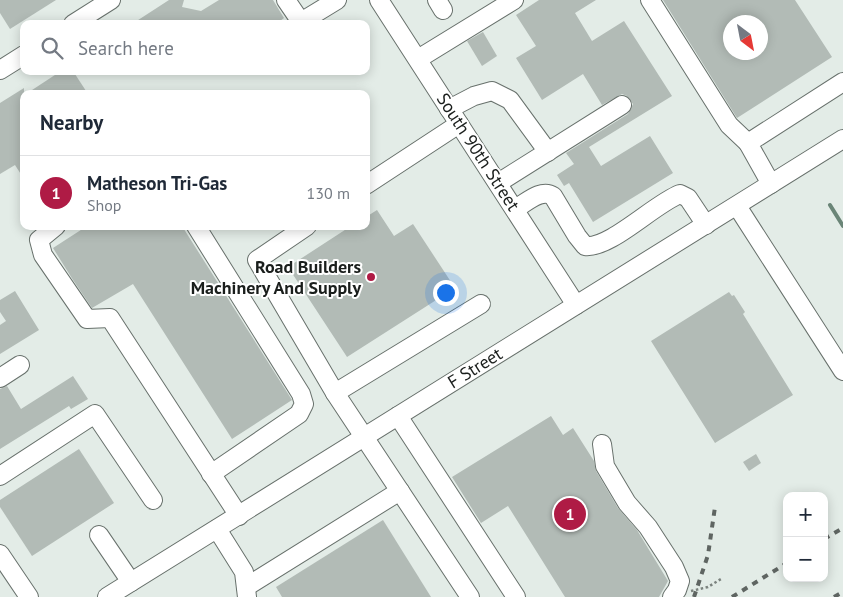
<!DOCTYPE html>
<html lang="en">
<head>
<meta charset="utf-8">
<style>
  body { margin:0; font-family:"PT Sans",sans-serif; background:#f2f2f3; color:#1f2937 }
  .controls { position:absolute; right:15px; bottom:15px; display:grid; overflow:hidden; border-radius:10px; box-shadow:0 2px 12px #0003 }
  .controls button { width:45px; height:45px; display:grid; place-items:center; padding:0; border:0; border-bottom:1px solid #e0e1e3; background:#fff; color:#1f2937; font:25px sans-serif }
  .compass { position:absolute; left:723px; top:15px; width:45px; height:45px; border-radius:50%; background:#fff; box-shadow:0 2px 12px #0003; rotate:148deg }
  .you { position:absolute; left:445px; top:292px; width:18px; height:18px; margin:-12px; border:4px solid #fff; border-radius:50%; background:#1a73e8; box-shadow:0 0 0 8px #1a73e833 }
  .badge { display:grid; place-items:center; width:32px; height:32px; border-radius:50%; background:#af1b45; color:#fff; font-size:16px; font-weight:700 }
  .pin { position:absolute; translate:-50% -50%; border:2px solid #fff; box-shadow:0 1px 5px #0006 }
  .list { margin:0; padding:0; list-style:none }
  h2 { display:flex; justify-content:space-between; align-items:center; height:65px; margin:0; padding:0 20px; font-size:21px }
  h2 small { font-size:16px; font-weight:400; color:#747a83 }
  .list li { display:grid; grid-template-columns:32px 1fr auto; gap:15px; align-items:center; box-sizing:border-box; height:75px; padding:0 20px; border-top:1px solid #e0e1e3 }
  .list b { display:block; font-size:19px; white-space:nowrap }
  .list p { margin:0; font-size:16px; white-space:nowrap; color:#747a83 }
  .list em { font-size:16px; font-style:normal; color:#747a83 }
  .icon { flex:none; width:28px; height:28px; fill:none; stroke:currentColor; stroke-width:2; stroke-linecap:round; stroke-linejoin:round }
  .map { position:relative; flex:none; width:843px; height:597px; overflow:hidden }
  .search { position:absolute; background:#fff; box-shadow:0 2px 12px #0003; left:20px; top:20px; width:350px; height:55px; display:flex; align-items:center; gap:12px; box-sizing:border-box; padding:0 18px; border-radius:10px; color:#747a83; font-size:19px }
  .panel { position:absolute; background:#fff; box-shadow:0 2px 12px #0003; left:20px; top:90px; width:350px; height:140px; border-radius:10px }
  .map>svg:first-child { display:block }
  .lines { fill:none; stroke-linecap:round; stroke-linejoin:round }
  .stream { stroke:#6a8577; stroke-width:4 }
  .building { fill:#b2bbb6; fill-rule:evenodd }
  .minor-casing { stroke:#68716c; stroke-width:20 }
  .path { stroke:#7b827e; stroke-width:2.5; stroke-dasharray:2.5 2.5; stroke-linecap:butt }
  .minor { stroke:#fff; stroke-width:18 }
  .rail { stroke:#5f6562; stroke-width:4; stroke-dasharray:6 6; stroke-linecap:butt }
  .poi-dot { fill:#af1b45; stroke:#fff; stroke-width:2 }
  .labels { text-anchor:middle; stroke-width:4; stroke-linejoin:round; paint-order:stroke }
  .street-label { font-size:18px; fill:#1a1e1c; stroke:#fff }
  .poi-label { font-size:18px; font-weight:bold; fill:#1a1e1c; stroke:#fff; text-anchor:end }
</style>
</head>
<body>
<div class="map">
<svg width="843" height="597" viewBox="0 0 843 597">
  <rect width="100%" height="100%" fill="#e3ece7"/>
  <g class="lines">
    <polyline class="stream" points="830,205 843,226"/>
  </g>
  <g class="building">
    <polygon points="0,0 56,0 10,29 0,13"/>
    <polygon points="169,0 184,0 182,7 201,11 219,0 273,0 284,18 276,24 132,24"/>
    <polygon points="539,0 596,0 575,13 592,41 624,21 672,96 589,147 601,166 650,136 673,173 593,222 569,183 564,186 557,175 574,164 566,153 628,114 633,104 627,96 622,94 602,105 583,74 542,100 516,58 536,46 516,15"/>
    <path d="M663 0H795L832 57 737 118ZM730 22H760V52H730Z"/>
    <polygon points="483,32 497,56 482,66 467,41"/>
    <polygon points="61,71 73,71 88,94 26,94"/>
    <polygon points="24,88 24,179 15,165 0,174 0,103"/>
    <polygon points="377,210 394,236 413,224 455,288 347,357 288,267 351,226 366,226 366,217"/>
    <polygon points="87,226 182,226 292,400 232,439 133,284 92,308 73,280 53,248"/>
    <polygon points="15,291 39,330 0,354 0,325 6,321 0,312 0,300"/>
    <polygon points="729,292 732,296 734,295 745,312 743,314 793,395 715,443 651,341"/>
    <polygon points="73,376 88,399 71,409 69,406 0,449 0,389 7,386 21,409"/>
    <polygon points="551,416 563,435 573,428 594,461 596,471 618,508 637,530 668,581 659,597 565,597 508,506 481,523 452,477"/>
    <polygon points="79,449 114,503 32,556 0,507 0,500"/>
    <polygon points="756,454 761,463 749,471 743,462"/>
    <polygon points="383,520 431,597 282,597 276,587"/>
  </g>
  <g class="lines">
    <g class="minor-casing">
      <g id="minor">
        <polyline points="286,0 301,22 337,0"/>
        <polyline points="379,0 576,305"/>
        <polyline points="437,0 443,10"/>
        <polyline points="650,0 729,125 748,143"/>
        <polyline points="73,24 111,0"/>
        <polyline points="418,59 514,0"/>
        <polyline points="0,70 24,55"/>
        <polyline points="449,109 474,96 492,91 510,100 548,152"/>
        <polyline points="498,183 622,105"/>
        <polyline points="771,184 748,143 843,82"/>
        <polyline points="366,185 459,124"/>
        <polyline points="737,206 843,371"/>
        <path d="M515 209C526 203 541 188 553 196L577 236 585 246C610 249 654 204 680 194L688 198 706 225"/>
        <polyline points="56,226 39,240 43,255 87,319 110,318 239,516"/>
        <polyline points="196,226 301,394 304,404 299,414 211,474"/>
        <polyline points="307,226 257,260 335,393 470,597"/>
        <polyline points="0,378 20,365"/>
        <polyline points="335,393 481,304"/>
        <polyline points="398,416 516,597"/>
        <polyline points="602,444 605,466 627,503 648,527 674,567 680,581 677,590 672,597"/>
        <polyline points="0,476 95,414 153,500"/>
        <polyline points="217,529 244,572 247,597"/>
        <polyline points="99,535 131,582"/>
        <polyline points="0,554 29,597"/>
        <polyline points="246,587 400,491"/>
        <polyline points="107,597 843,139"/>
      </g>
    </g>
    <polyline class="path" points="691,591 708,587 721,579"/>
    <use href="#minor" class="minor"/>
    <g class="rail">
      <polyline points="824,539 843,528"/>
      <polyline points="694,597 708,555 715,507"/>
      <polyline points="732,597 787,563"/>
      <polyline points="834,597 843,592"/>
    </g>
  </g>
  <circle class="poi-dot" cx="371" cy="277" r="5"/>
  <g class="labels">
    <g class="street-label">
      <text transform="translate(478 152) rotate(57)" y="6">South 90th Street</text>
      <text transform="translate(475 368) rotate(-32)" y="6">F Street</text>
    </g>
    <g class="poi-label">
      <text x="361" y="273">Road Builders<tspan x="361" dy="21">Machinery And Supply</tspan></text>
    </g>
  </g>
</svg>
<div class="controls">
<button>+</button>
<button>−</button>
</div>
<svg class="compass" viewBox="-18 -18 36 36"><path d="M0-13l5 13h-10z" fill="#e53935"/><path d="M0 13l5-13h-10z" fill="#747a83"/></svg>
<div class="you"></div>
<div class="pin badge" style="left:570px;top:514px">1</div>
<div class="search"><svg class="icon" aria-label="search" viewBox="0 0 24 24"><circle cx="10" cy="10" r="6"/><path d="M15 15l6 6"/></svg>Search here</div>
<section class="panel">
<h2>Nearby<small></small></h2>
<ul class="list">
<li><span class="badge">1</span><div><b>Matheson Tri-Gas</b><p>Shop</p></div><em>130 m</em></li>
</ul>
</section>
</div>
</body>
</html>
